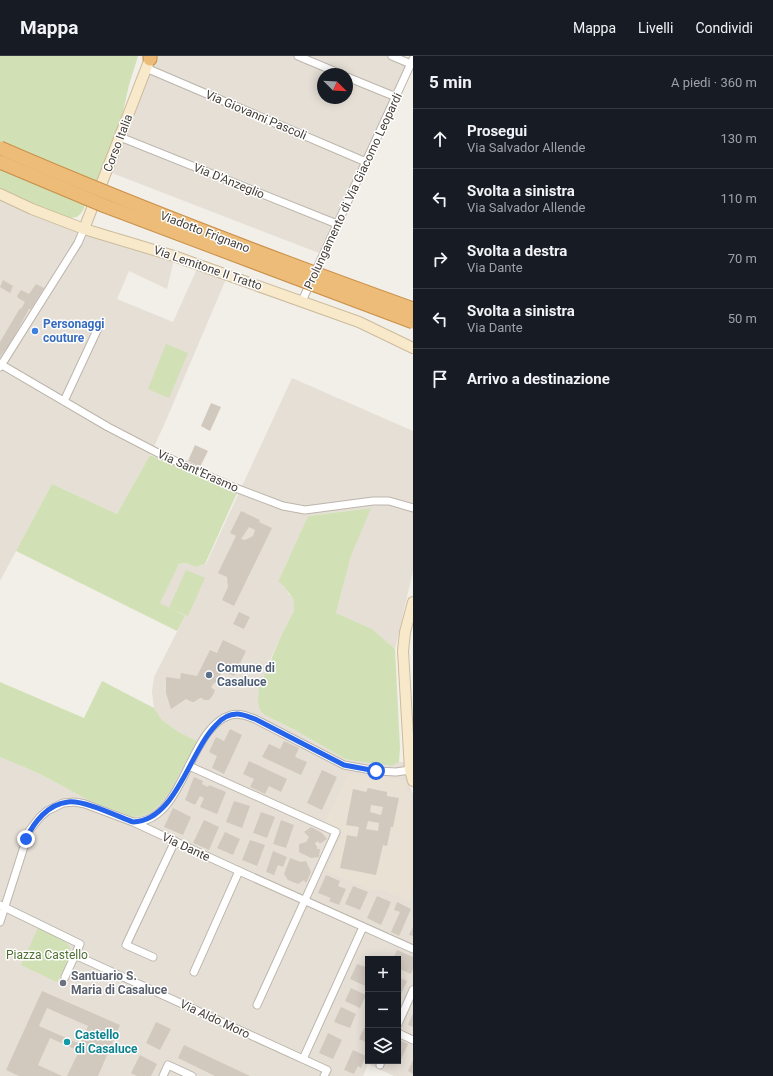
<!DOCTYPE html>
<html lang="it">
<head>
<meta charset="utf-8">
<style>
  body { margin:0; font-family:Roboto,sans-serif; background:#242831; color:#f1f3f6 }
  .controls { position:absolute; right:12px; bottom:12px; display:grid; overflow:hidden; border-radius:0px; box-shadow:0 2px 10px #0003 }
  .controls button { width:36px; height:36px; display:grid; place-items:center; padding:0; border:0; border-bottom:1px solid #363941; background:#171b24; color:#f1f3f6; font:20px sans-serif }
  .compass { position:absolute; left:317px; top:12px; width:36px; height:36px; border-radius:50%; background:#171b24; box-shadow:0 2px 10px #0003; rotate:114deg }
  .stop { position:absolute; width:12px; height:12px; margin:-9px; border:3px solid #2563eb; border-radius:50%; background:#fff }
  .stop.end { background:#2563eb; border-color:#fff; box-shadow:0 1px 4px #0008 }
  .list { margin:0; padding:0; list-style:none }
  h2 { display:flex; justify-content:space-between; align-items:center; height:52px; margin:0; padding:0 16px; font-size:17px }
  h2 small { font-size:13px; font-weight:400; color:#9ea1a6 }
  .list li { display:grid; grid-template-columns:26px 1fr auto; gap:12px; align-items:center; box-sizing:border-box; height:60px; padding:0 16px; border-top:1px solid #363941 }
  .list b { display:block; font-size:15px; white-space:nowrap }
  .list p { margin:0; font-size:13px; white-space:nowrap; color:#9ea1a6 }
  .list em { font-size:13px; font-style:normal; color:#9ea1a6 }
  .icon { flex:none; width:22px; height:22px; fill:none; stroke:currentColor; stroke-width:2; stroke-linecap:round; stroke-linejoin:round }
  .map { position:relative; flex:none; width:413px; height:1020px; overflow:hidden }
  header { display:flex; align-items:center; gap:24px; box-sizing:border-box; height:56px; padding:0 20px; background:#171b24; border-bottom:1px solid #363941 }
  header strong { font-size:19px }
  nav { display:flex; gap:22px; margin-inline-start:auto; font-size:14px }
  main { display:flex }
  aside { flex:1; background:#171b24 }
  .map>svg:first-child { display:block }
  .residential { fill:#e5dfd6; fill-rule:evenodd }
  .education { fill:#e9e1d3 }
  .green { fill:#d1e1b5 }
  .building { fill:#d2c9be; fill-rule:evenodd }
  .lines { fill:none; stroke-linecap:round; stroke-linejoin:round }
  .street-casing { stroke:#bcb5ab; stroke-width:9 }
  .secondary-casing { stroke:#ccbc9d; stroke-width:12 }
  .highway-casing { stroke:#ca9049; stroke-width:15 }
  .street { stroke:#fff; stroke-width:7 }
  .secondary { stroke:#f8e9cb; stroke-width:10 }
  .highway { stroke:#ecbc78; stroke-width:13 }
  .highway-bridge-casing { stroke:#ca9049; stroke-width:15; stroke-linecap:butt }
  .highway-bridge { stroke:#ecbc78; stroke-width:13 }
  .route { stroke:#2563eb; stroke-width:5 }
  .shop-dot { fill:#3f7fe0; stroke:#fff; stroke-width:1.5 }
  .service-dot { fill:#5c6f8a; stroke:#fff; stroke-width:1.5 }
  .worship-dot { fill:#6b7280; stroke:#fff; stroke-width:1.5 }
  .culture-dot { fill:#0f9aa8; stroke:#fff; stroke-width:1.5 }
  .labels { text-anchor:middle; stroke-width:3; stroke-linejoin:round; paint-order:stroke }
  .street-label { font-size:12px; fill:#443e37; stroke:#fff }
  .shop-label { font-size:12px; font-weight:bold; fill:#366cbe; stroke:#fff; text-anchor:start }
  .service-label { font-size:12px; font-weight:bold; fill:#4e5e75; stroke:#fff; text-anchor:start }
  .park-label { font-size:12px; fill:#4e6f32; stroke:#fff }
  .worship-label { font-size:12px; font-weight:bold; fill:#5b616d; stroke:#fff; text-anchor:start }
  .culture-label { font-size:12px; font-weight:bold; fill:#0d838f; stroke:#fff; text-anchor:start }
</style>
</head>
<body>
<header>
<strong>Mappa</strong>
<nav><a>Mappa</a><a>Livelli</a><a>Condividi</a></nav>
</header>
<main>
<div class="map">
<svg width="413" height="1020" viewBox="0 0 413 1020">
  <rect width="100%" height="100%" fill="#f2eee8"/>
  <g class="residential">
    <path d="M157 0H404L409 2 319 197 112 117ZM323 18H347V42H323Z"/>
    <polygon points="0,143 174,203 167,233 129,215 117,243 173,266 197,213 226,223 164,369 150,399 117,458 52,428 0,525"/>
    <path d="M292 322 413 375V515L395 593 372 573 336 557 351 500 370 452 308 460 278 526 283 528 287 533 288 538 293 542 294 555 282 578 265 615V659L295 674 345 703 355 705 392 710 399 706H404L409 728 413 738V1020H394L368 1008 363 1020H0V701L38 717 90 745 133 761 141 760 197 685 177 675 162 664 154 652 152 636 154 621 185 560 159 548 179 508 186 507 196 511 206 508ZM368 903H398V1005H368Z"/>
  </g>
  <polygon class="education" points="349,718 399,723 405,725 413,747 413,832 411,837 413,844 408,845 381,833 369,833 326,815 343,777 324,768"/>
  <g class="green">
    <polygon points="0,0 138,0 129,29 120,69 99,122 82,156 77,161 70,162 48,155 0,133"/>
    <polygon points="166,288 188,297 169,342 148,333"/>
    <polygon points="150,399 237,437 205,508 196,511 186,507 179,508 160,547 185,560 177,575 16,495 52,428 117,458"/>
    <path d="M371 452 351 500 336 557 372 573 395 593 400 692 399 706 392 710 355 705 345 703 295 674 265 659 260 654 258 645 259 632 282 578 294 555 293 542C287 537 286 529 278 526L308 460Z"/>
    <polygon points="186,514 205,522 188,560 169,552"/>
    <polygon points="102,625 154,652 162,664 177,675 197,685 171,734 162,746 151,756 141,760 133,761 90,745 38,717 0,701 0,626 84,662"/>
    <path d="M38 872C47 877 73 885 71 897 69 906 62 917 57 926L21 909Z"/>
  </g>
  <g class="building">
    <polygon points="3,224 13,230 10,237 0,231"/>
    <polygon points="36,228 44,232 31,253 29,253 11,286 0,301 0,286 20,252 21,253 25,246 18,242 17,240 21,234 29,238"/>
    <polygon points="211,347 221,351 210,375 201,370"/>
    <polygon points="195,389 208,395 200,411 188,405"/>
    <path d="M241 455 260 464 259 466 272 472 234 550 222 544 228 531 227 521 218 517 236 480 230 477ZM249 471 255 474 253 480 245 484 241 483Z"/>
    <polygon points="239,556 250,561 244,573 233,568"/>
    <polygon points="223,584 246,595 234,620 223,615 216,627 215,626 211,631 213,633 215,634 213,639 209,644 204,644 202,642 200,642 194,646 192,646 186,643 171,653 166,637 166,621 180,623 181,617 197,620 210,594 217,597"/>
    <polygon points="230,673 242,679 224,718 212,712 217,700 209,696 216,681 224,685"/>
    <polygon points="284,685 299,692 295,701 307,706 301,719 262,701 269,688 280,693"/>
    <polygon points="249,705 287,723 281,736 269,730 265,738 250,731 254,723 243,718"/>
    <polygon points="322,714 337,721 322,754 307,747"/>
    <polygon points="194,721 203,725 202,728 208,731 209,729 226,736 217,758 200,751 204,742 200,740 195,749 185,744"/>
    <path d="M368 732 387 736V740L399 742 393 771H391L387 790 383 789 376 819 340 812 347 779 357 781 359 771 346 769 353 733 366 736ZM371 749 383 751 381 759 370 756ZM368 765 379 767 378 775 366 773Z"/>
    <polygon points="234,745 250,750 242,772 226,766"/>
    <polygon points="173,752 191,761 183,779 164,771"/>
    <polygon points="261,756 275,761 267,782 253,777"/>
    <polygon points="204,764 219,771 209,794 193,787"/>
    <polygon points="281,764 294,769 286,792 273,788"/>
    <polygon points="311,771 322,777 327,783 321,787 319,787 318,785 315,787 316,790 317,790 317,793 320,793 319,801 311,802 299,796 299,788 306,786 309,781 304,776"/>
    <polygon points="225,776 240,783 233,799 217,792"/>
    <polygon points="250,784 265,789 257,810 242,804"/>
    <polygon points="273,795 287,801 283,811 278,809 274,819 266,816"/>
    <polygon points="290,802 301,806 306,805 311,816 306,827 304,824 298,828 288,824 284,818"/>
    <polygon points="326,819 340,825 338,830 346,833 339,849 329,845 331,842 318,837"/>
    <polygon points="353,830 368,836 360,854 345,848"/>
    <polygon points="377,840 391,846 381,869 367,862"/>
    <polygon points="397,846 411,853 399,880 391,876 400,856 394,854"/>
    <polygon points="413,871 413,880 409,879"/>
    <polygon points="397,894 413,901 413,913 411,918 398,912 398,903 393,903"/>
    <polygon points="357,908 368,912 368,931 350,923"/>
    <polygon points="398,921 407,925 401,938 398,936"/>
    <polygon points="351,932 366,939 360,952 345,945"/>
    <path d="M42 935 120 969 98 1020H67L79 995 50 982 38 1009 62 1020H19L6 1014ZM47 952 88 970 80 988 39 970Z"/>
    <polygon points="341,951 356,958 350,972 334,966"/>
    <polygon points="413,957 413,971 408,969"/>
    <polygon points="156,966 171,973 160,994 146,987"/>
    <polygon points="367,966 368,966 368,987 359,983"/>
    <polygon points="328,977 342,984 333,1003 319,997"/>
    <polygon points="399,984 408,988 399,1008 393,1005 398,1005"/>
    <polygon points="184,989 250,1020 215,1020 178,1002"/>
    <polygon points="353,994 366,1000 361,1012 358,1010 354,1018 344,1014"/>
    <polygon points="140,999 157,1008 151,1020 137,1020 131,1017"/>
    <polygon points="413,1004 413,1018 408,1015"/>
  </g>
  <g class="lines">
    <g class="street-casing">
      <g id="street">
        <polyline points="298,0 341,18"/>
        <polyline points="392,0 411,8"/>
        <polyline points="146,12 366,106"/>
        <polyline points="347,21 396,41"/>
        <polyline points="120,81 337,168"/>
        <polyline points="302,245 413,3"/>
        <polyline points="2,309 108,371 160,398 233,431 283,450 305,454 373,445 389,445 413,452"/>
        <polyline points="0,311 78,187 84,173"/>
        <polyline points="64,345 100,268"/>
        <polyline points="189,710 336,776 257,949"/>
        <path d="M135 766C185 765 188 671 231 659 239 657 247 660 255 663L344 709 377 715 396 716 410 714"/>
        <polyline points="0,849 80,888 65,921"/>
        <polyline points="0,866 29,775 40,761 47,755 63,747 75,746 85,748 133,766 239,815 413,893"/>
        <polyline points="75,899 327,1014 324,1020"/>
        <polyline points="153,901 126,889 175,785"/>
        <polyline points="194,916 239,815"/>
        <polyline points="398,968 413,934"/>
        <polyline points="398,977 413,984"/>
        <polyline points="303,1003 363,871"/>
        <polyline points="380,1009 381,1005"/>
        <polyline points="163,1020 168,1009 192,1020"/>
      </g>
    </g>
    <g class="secondary-casing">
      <g id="secondary">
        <polyline points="0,138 32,153 84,173 174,200 359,266 413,292"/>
        <polyline points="84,173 151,0"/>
        <polyline points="413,546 405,576 403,595 410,714 413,725"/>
      </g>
    </g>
    <g class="highway-casing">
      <polyline id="highway" points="150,3 150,0"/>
    </g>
    <use href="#street" class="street"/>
    <use href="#secondary" class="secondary"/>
    <use href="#highway" class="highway"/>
    <g class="highway-bridge-casing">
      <g id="highway-bridge">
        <path d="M0 92C136 151 274 203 413 253"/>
        <polyline points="0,106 105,150 413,266"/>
      </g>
    </g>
    <use href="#highway-bridge" class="highway-bridge"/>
  </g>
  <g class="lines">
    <path class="route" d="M26 783C34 766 48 748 68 746 84 744 117 760 133 766 176 765 189 696 216 669 221 663 229 658 237 658 243 658 249 661 255 663L344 709 376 715"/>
  </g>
  <circle class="shop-dot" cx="35" cy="275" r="4"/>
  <circle class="service-dot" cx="209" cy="619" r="4"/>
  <circle class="worship-dot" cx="63" cy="927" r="4"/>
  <circle class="culture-dot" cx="67" cy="986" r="4"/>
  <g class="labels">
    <g class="street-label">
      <text transform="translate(256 59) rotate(23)" y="4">Via Giovanni Pascoli</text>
      <text transform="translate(118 87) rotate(-69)" y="4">Corso Italia</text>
      <text transform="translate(229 125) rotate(22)" y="4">Via D'Anzeglio</text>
      <text transform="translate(353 135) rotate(-65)" y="4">Prolungamento di Via Giacomo Leopardi</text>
      <text transform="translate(205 176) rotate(21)" y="4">Viadotto Frignano</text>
      <text transform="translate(208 212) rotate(19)" y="4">Via Lemitone II Tratto</text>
      <text transform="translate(198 415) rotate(24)" y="4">Via Sant'Erasmo</text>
      <text transform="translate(186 791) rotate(25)" y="4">Via Dante</text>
      <text transform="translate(215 963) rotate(25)" y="4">Via Aldo Moro</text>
    </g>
    <g class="shop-label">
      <text x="43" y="272">Personaggi<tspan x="43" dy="14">couture</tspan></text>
    </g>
    <g class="service-label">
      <text x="217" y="616">Comune di<tspan x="217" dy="14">Casaluce</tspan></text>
    </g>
    <g class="park-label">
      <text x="47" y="903">Piazza Castello</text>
    </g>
    <g class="worship-label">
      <text x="71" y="924">Santuario S.<tspan x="71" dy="14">Maria di Casaluce</tspan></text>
    </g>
    <g class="culture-label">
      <text x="75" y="983">Castello<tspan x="75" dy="14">di Casaluce</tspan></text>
    </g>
  </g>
</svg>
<div class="controls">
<button>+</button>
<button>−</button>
<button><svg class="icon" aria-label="layers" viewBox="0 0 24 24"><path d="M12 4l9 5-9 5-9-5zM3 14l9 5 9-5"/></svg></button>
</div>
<svg class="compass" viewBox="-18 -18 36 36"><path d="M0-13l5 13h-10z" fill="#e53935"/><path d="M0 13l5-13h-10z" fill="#9ea1a6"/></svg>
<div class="stop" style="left:376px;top:715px"></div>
<div class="stop end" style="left:26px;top:783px"></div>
</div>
<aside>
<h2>5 min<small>A piedi · 360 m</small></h2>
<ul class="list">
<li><svg class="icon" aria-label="ahead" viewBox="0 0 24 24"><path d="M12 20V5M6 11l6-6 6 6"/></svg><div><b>Prosegui</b><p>Via Salvador Allende</p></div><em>130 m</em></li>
<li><svg class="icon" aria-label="left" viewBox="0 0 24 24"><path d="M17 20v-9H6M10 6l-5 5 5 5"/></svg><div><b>Svolta a sinistra</b><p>Via Salvador Allende</p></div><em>110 m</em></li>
<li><svg class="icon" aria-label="right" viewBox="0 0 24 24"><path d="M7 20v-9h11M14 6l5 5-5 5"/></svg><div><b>Svolta a destra</b><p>Via Dante</p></div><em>70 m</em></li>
<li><svg class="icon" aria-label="left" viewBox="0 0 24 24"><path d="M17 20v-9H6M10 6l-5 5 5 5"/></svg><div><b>Svolta a sinistra</b><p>Via Dante</p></div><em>50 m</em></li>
<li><svg class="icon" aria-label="arrive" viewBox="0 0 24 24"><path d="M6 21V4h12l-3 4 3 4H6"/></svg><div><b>Arrivo a destinazione</b></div></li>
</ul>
</aside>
</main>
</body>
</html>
